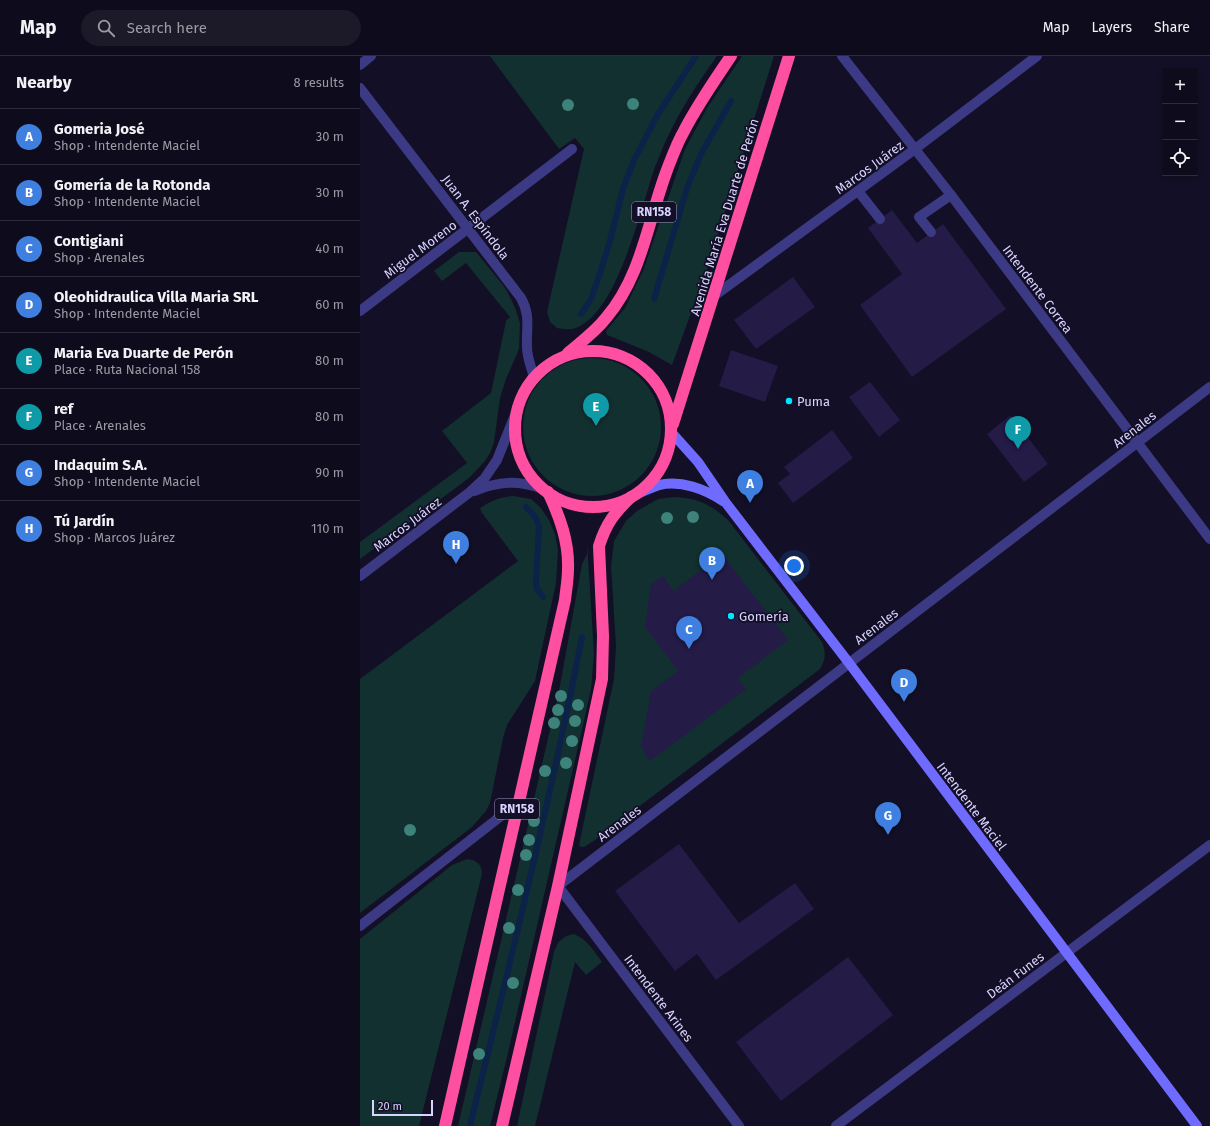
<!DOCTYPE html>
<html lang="en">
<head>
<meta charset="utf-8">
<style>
  body { margin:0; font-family:"Fira Sans",sans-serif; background:#1c1929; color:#f1f3f6 }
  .controls { position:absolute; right:12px; top:12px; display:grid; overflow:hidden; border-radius:0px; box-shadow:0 2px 6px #0003 }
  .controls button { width:36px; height:36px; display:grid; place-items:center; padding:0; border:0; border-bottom:1px solid #2e2b3b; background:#0e0b1c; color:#f1f3f6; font:20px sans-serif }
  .scale { position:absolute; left:12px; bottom:10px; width:61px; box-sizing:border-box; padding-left:4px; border:2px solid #d9d4ff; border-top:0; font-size:11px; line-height:14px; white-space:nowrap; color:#d9d4ff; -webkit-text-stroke:3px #130f26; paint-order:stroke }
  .you { position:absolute; left:434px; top:510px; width:14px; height:14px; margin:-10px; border:3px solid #fff; border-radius:50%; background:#1a73e8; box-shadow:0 0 0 6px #1a73e833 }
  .badge { display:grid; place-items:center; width:26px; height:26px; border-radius:50%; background:#00e5ff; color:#fff; font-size:13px; font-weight:700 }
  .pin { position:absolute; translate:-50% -33px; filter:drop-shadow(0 1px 2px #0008) }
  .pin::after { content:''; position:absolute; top:21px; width:14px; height:12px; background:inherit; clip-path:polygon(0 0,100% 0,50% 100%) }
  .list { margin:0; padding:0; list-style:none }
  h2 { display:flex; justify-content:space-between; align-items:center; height:52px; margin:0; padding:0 16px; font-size:17px }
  h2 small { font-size:13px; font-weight:400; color:#9b9ba3 }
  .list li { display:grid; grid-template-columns:26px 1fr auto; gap:12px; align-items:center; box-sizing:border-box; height:56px; padding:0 16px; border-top:1px solid #2e2b3b }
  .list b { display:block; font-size:15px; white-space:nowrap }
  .list p { margin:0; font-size:13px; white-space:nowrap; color:#9b9ba3 }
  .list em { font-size:13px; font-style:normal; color:#9b9ba3 }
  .icon { flex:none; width:22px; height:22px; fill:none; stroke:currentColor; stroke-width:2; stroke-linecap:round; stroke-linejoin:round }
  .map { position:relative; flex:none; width:850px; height:1070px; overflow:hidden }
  header { display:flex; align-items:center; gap:24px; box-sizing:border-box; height:56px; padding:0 20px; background:#0e0b1c; border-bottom:1px solid #2e2b3b }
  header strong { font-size:19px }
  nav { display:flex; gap:22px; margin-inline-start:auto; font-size:14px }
  .search { width:280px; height:36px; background:#1c1929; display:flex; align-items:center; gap:10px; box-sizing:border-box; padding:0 14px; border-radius:22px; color:#9b9ba3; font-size:15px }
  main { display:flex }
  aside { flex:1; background:#0e0b1c }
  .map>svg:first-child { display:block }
  .green { fill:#12302f }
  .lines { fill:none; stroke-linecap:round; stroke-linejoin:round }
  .stream { stroke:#0c2248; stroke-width:6 }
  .building { fill:#241b47 }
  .lane { stroke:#3d3a85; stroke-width:10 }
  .street { stroke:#3d3a85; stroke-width:10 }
  .secondary { stroke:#6f6bff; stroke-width:10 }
  .highway { stroke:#ff4fa3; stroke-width:12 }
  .tree { fill:#3d827b }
  .poi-dot { fill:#00e5ff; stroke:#130f26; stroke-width:1.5 }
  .labels { text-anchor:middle; stroke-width:3.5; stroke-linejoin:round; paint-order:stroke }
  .shield { fill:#130f26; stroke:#9e99be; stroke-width:1 }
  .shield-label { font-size:12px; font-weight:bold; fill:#d9d4ff }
  .street-label { font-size:13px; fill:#d9d4ff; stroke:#130f26 }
  .poi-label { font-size:13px; fill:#d9d4ff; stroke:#130f26; text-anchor:start }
</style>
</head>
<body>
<header>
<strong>Map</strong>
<div class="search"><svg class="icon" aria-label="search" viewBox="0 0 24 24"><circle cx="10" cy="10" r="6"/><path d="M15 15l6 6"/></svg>Search here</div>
<nav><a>Map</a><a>Layers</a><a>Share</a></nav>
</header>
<main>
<aside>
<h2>Nearby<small>8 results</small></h2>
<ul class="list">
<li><span class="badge" style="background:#3f7fe0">A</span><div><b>Gomeria José</b><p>Shop · Intendente Maciel</p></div><em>30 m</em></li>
<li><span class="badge" style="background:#3f7fe0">B</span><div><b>Gomería de la Rotonda</b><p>Shop · Intendente Maciel</p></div><em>30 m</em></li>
<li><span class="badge" style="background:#3f7fe0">C</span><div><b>Contigiani</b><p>Shop · Arenales</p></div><em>40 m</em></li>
<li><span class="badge" style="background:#3f7fe0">D</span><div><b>Oleohidraulica Villa Maria SRL</b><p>Shop · Intendente Maciel</p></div><em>60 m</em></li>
<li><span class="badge" style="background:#0f9aa8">E</span><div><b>Maria Eva Duarte de Perón</b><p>Place · Ruta Nacional 158</p></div><em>80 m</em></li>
<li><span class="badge" style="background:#0f9aa8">F</span><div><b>ref</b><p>Place · Arenales</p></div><em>80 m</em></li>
<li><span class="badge" style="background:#3f7fe0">G</span><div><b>Indaquim S.A.</b><p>Shop · Intendente Maciel</p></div><em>90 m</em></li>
<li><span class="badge" style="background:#3f7fe0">H</span><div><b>Tú Jardín</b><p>Shop · Marcos Juárez</p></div><em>110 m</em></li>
</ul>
</aside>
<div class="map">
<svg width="850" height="1070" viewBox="0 0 850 1070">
  <rect width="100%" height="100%" fill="#130f26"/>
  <g class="green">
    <path d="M130 0H357C337 28 318 57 304 89 301 96 298 104 295 111 281 151 258 256 216 272 210 274 203 273 197 272L190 266 187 256 224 93 215 82 199 93Z"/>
    <polygon points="382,0 414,0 346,216 312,309 289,296 247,279 246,275 265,252 283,215 325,93 347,52"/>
    <polygon points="99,196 116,196 143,229 148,237 156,254 160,267 159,293 146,323 140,342 134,386 130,397 125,405 109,422 0,503 0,486 107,407 82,375 131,337 146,265 150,261 106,207 82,225 74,215"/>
    <circle cx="232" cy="371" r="69"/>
    <path d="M153 440 171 443 181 452 189 464 195 478 198 494 197 512 196 527 175 625 147 669 143 682 130 747 126 755 112 771 0 857V623L158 505 122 457 120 452C131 445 140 441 153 440Z"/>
    <path d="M314 441C338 442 350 448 368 464L462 586C466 597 466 603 460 613L235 784 224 791H221L219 789 254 623 256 590 251 510 254 485 266 465 277 455 298 443Z"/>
    <polygon points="227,486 234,598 231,633 226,656 147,1001 130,1070 98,1070 199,635 222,508 227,498"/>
    <path d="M107 803C116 804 122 808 122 818L59 1070H0V883L92 809Z"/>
    <path d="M214 878C227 883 234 895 242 906L226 919 215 906 175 1070H157L194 896C198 885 202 880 214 878Z"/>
  </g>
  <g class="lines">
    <g class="stream">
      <polyline points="294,243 328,129 342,96 371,45"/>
      <polyline points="221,258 231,243 240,217 250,185 263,133 274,104 298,58 336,0"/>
      <polyline points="166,451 175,461 179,470 176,526 177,533 183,541"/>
      <path d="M110 1070C150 907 190 745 222 581"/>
    </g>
  </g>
  <g class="building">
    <polygon points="532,154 557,187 583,168 646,253 552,321 500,249 542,218 508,172"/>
    <polygon points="433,221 455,251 396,293 374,264"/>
    <polygon points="371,294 418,310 405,346 359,330"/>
    <polygon points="510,326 540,364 519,381 489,341"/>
    <polygon points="651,359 688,408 664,426 627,378"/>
    <polygon points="472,374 493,402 433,447 418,427 430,418 424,411"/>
    <polygon points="362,498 428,584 378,622 386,633 290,705 281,691 291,635 318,615 285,571 291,528 303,520 314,535"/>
    <polygon points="319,788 379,867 435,827 454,853 356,924 337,898 315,915 255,835"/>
    <polygon points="488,901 533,959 421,1045 376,986"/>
  </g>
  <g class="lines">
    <g class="lane">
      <polyline points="498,135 520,163"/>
      <polyline points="571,176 559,161 591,139"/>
    </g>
    <g class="street">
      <polyline points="482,0 591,139 850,483"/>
      <polyline points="0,9 11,0"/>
      <path d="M0 32 161 242C171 260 166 272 167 291 167 301 171 311 174 321"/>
      <polyline points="354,240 555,93 677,0"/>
      <polyline points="0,255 212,93"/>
      <path d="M114 435C139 425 158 424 183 433"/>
      <polyline points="0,520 110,436 124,423 137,404 157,354"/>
      <polyline points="0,870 159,746"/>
      <polyline points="379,1070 198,830 850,331"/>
      <polyline points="476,1070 850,789"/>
    </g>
    <g class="secondary">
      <polyline points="312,377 338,406 366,447 489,607 837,1070"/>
      <path d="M275 439C283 435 291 432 299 429 321 424 345 433 363 445"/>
    </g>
    <g class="highway">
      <circle cx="233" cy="373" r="78"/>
      <path d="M208 297C221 286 235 276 246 262 282 220 288 164 307 114 312 101 317 87 324 75 338 48 355 24 371 0"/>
      <polyline points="313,368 429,0"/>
      <path d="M85 1070 205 544C206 534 208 524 208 513 209 486 200 461 188 436"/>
      <path d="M142 1070 198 830 242 623 243 580 239 490C246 468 254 457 271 441"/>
    </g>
  </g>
  <g class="tree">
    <circle cx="273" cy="48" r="6"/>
    <circle cx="208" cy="49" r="6"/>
    <circle cx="333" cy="461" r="6"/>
    <circle cx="307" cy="462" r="6"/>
    <circle cx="201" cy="640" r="6"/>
    <circle cx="218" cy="649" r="6"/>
    <circle cx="198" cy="654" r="6"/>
    <circle cx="215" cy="665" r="6"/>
    <circle cx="194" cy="667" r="6"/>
    <circle cx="212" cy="685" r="6"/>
    <circle cx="206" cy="707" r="6"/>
    <circle cx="185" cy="715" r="6"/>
    <circle cx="174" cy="765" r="6"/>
    <circle cx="50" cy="774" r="6"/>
    <circle cx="169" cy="784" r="6"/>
    <circle cx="166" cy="799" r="6"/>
    <circle cx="158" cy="834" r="6"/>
    <circle cx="149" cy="872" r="6"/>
    <circle cx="153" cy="927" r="6"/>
    <circle cx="119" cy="998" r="6"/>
  </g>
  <g class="poi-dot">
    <circle cx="429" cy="345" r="4"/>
    <circle cx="371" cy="560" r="4"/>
  </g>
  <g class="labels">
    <g class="shield">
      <rect x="272" y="146" width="44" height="20" rx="3"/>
      <rect x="135" y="743" width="44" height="20" rx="3"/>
    </g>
    <g class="shield-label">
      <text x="294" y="160">RN158</text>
      <text x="157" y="757">RN158</text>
    </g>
    <g class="street-label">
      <text transform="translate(509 111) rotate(-36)" y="5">Marcos Juárez</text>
      <text transform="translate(116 161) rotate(53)" y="5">Juan A. Espíndola</text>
      <text transform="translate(364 161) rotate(-73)" y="5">Avenida María Eva Duarte de Perón</text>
      <text transform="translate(60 193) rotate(-37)" y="5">Miguel Moreno</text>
      <text transform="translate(678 233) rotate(53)" y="5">Intendente Correa</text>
      <text transform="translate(774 373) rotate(-38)" y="5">Arenales</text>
      <text transform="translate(47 468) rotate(-37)" y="5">Marcos Juárez</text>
      <text transform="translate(516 570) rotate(-37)" y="5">Arenales</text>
      <text transform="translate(612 750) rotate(53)" y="5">Intendente Maciel</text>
      <text transform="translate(259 767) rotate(-37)" y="5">Arenales</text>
      <text transform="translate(655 919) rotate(-37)" y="5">Deán Funes</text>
      <text transform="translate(299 942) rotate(53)" y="5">Intendente Arines</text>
    </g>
    <g class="poi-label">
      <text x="437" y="350">Puma</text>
      <text x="379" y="565">Gomería</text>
    </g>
  </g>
</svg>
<div class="controls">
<button>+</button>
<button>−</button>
<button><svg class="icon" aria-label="locate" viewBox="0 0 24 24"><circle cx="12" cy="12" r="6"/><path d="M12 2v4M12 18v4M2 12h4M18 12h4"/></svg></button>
</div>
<div class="scale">20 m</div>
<div class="you"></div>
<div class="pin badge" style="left:390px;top:447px;background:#3f7fe0">A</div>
<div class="pin badge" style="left:352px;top:524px;background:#3f7fe0">B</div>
<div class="pin badge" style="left:329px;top:593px;background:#3f7fe0">C</div>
<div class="pin badge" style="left:544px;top:646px;background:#3f7fe0">D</div>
<div class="pin badge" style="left:236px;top:370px;background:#0f9aa8">E</div>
<div class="pin badge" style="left:658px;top:393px;background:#0f9aa8">F</div>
<div class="pin badge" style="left:528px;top:779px;background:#3f7fe0">G</div>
<div class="pin badge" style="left:96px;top:508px;background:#3f7fe0">H</div>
</div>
</main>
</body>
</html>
